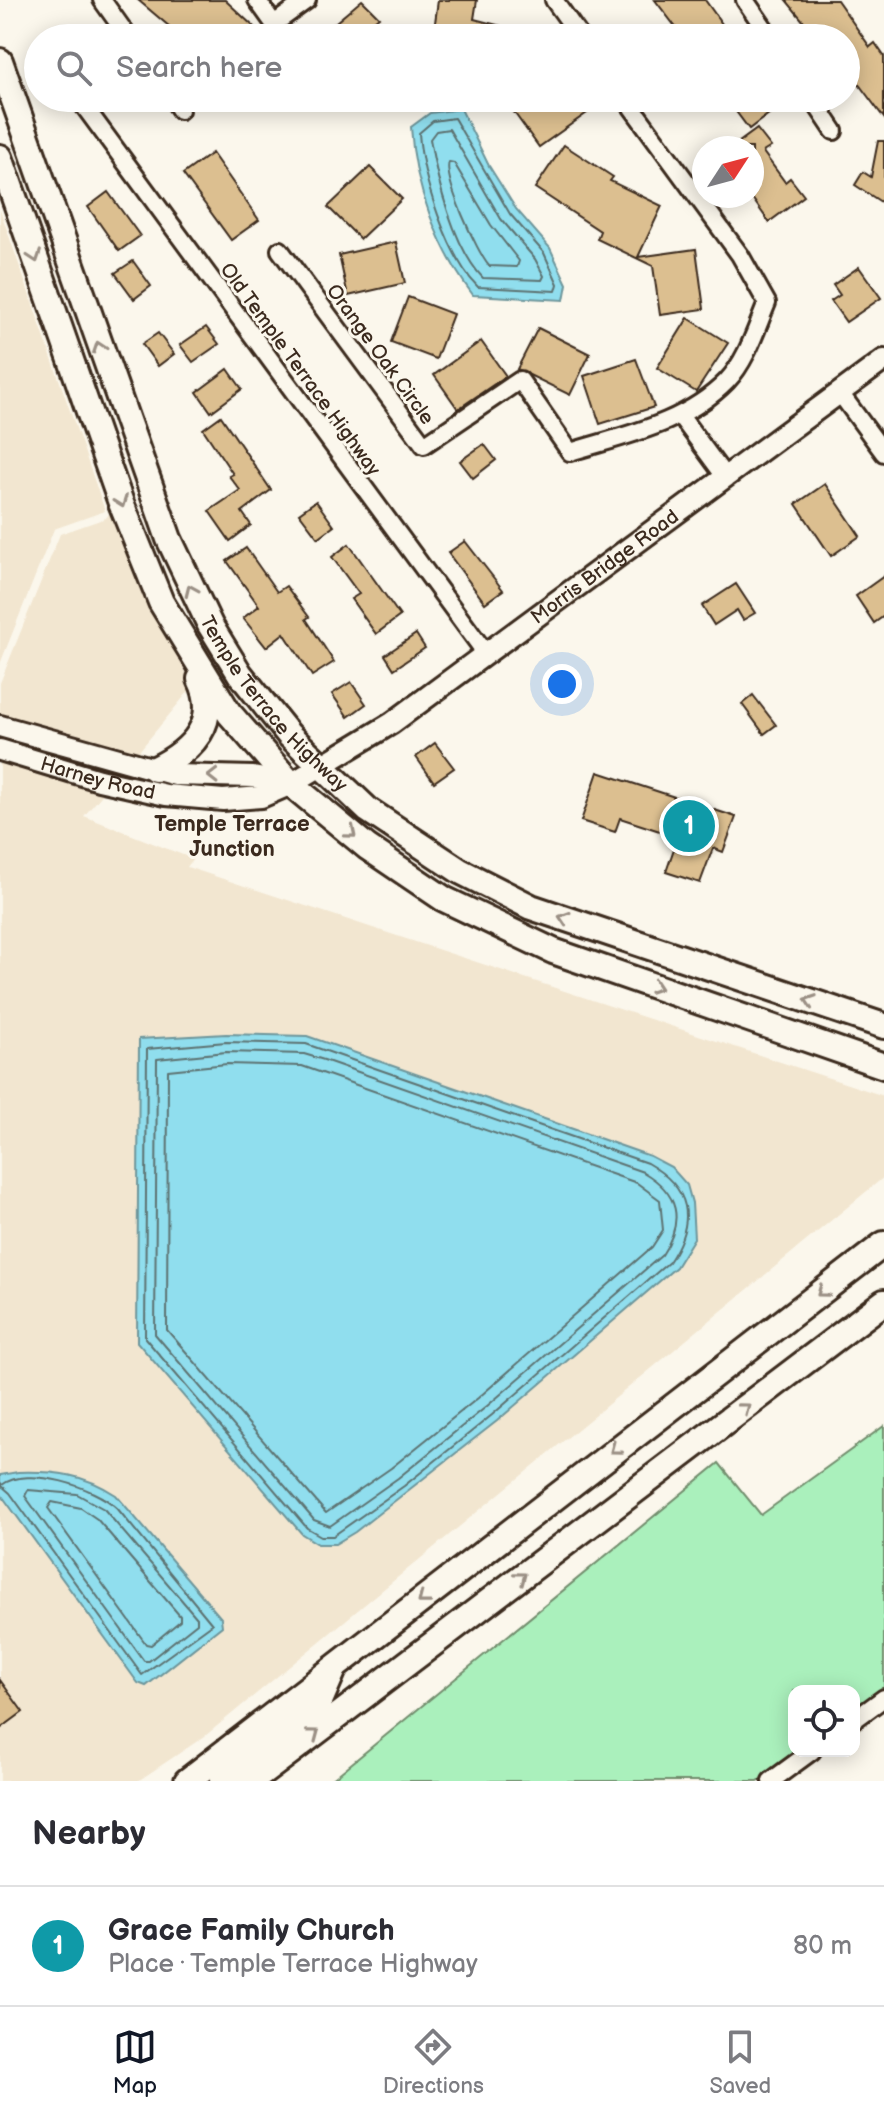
<!DOCTYPE html>
<html lang="en">
<head>
<meta charset="utf-8">
<style>
  body { margin:0; font-family:"Balsamiq Sans",sans-serif; background:#f2f2f3; color:#2b2b33 }
  .controls { position:absolute; right:24px; bottom:24px; display:grid; overflow:hidden; border-radius:16px; box-shadow:0 4px 20px #0003 }
  .controls button { width:72px; height:72px; display:grid; place-items:center; padding:0; border:0; border-bottom:2px solid #e1e1e2; background:#fff; color:#2b2b33; font:40px sans-serif }
  .compass { position:absolute; left:692px; top:136px; width:72px; height:72px; border-radius:50%; background:#fff; box-shadow:0 4px 20px #0003; rotate:54deg }
  .you { position:absolute; left:562px; top:684px; width:28px; height:28px; margin:-20px; border:6px solid #fff; border-radius:50%; background:#1a73e8; box-shadow:0 0 0 12px #1a73e833 }
  .badge { display:grid; place-items:center; width:52px; height:52px; border-radius:50%; background:#111827; color:#fff; font-size:26px; font-weight:700 }
  .pin { position:absolute; translate:-50% -50%; border:4px solid #fff; box-shadow:0 2px 8px #0006 }
  .list { margin:0; padding:0; list-style:none }
  h2 { display:flex; justify-content:space-between; align-items:center; height:104px; margin:0; padding:0 32px; font-size:34px }
  h2 small { font-size:26px; font-weight:400; color:#7c7c81 }
  .list li { display:grid; grid-template-columns:52px 1fr auto; gap:24px; align-items:center; box-sizing:border-box; height:120px; padding:0 32px; border-top:2px solid #e1e1e2 }
  .list b { display:block; font-size:30px; white-space:nowrap }
  .list p { margin:0; font-size:26px; white-space:nowrap; color:#7c7c81 }
  .list em { font-size:26px; font-style:normal; color:#7c7c81 }
  .icon { flex:none; width:44px; height:44px; fill:none; stroke:currentColor; stroke-width:2; stroke-linecap:round; stroke-linejoin:round }
  .map { position:relative; flex:none; width:884px; height:1781px; overflow:hidden }
  .search { position:absolute; background:#fff; box-shadow:0 4px 20px #0003; left:24px; right:24px; top:24px; height:88px; display:flex; align-items:center; gap:20px; box-sizing:border-box; padding:0 28px; border-radius:44px; color:#7c7c81; font-size:30px }
  .sheet { height:224px; background:#fff }
  nav { display:flex; justify-content:space-around; align-items:center; box-sizing:border-box; height:112px; border-top:2px solid #e1e1e2; background:#fff; font-size:22px; color:#7c7c81 }
  nav a { display:grid; justify-items:center; gap:4px }
  nav .on { color:#111827 }
  .map>svg:first-child { display:block }
  .built { fill:#f2e6d0 }
  .green { fill:#aaf0bc; stroke:#728d6d; stroke-width:2 }
  .water { fill:#90deee; stroke:#6e969b; stroke-width:2 }
  .lines { fill:none; stroke-linecap:round; stroke-linejoin:round }
  .shore { stroke:#5d7271; stroke-width:2 }
  .building { fill:#dcbf90; stroke:#3b2a1e; stroke-width:2 }
  .minor-casing { stroke:#3b2a1e; stroke-width:22 }
  .tertiary-casing { stroke:#3b2a1e; stroke-width:26 }
  .primary-casing { stroke:#3b2a1e; stroke-width:30 }
  .minor { stroke:#fbf7ec; stroke-width:16 }
  .tertiary { stroke:#fbf7ec; stroke-width:20 }
  .primary { stroke:#fbf7ec; stroke-width:24 }
  .oneway { stroke:#9b9085 }
  .labels { text-anchor:middle; stroke-width:6; stroke-linejoin:round; paint-order:stroke }
  .street-label { font-size:20px; fill:#3b2a1e; stroke:#fbf7ec }
  .neighbourhood-label { font-size:22px; font-weight:bold; fill:#3b2a1e; stroke:#fbf7ec }
</style>
</head>
<body>
<div class="map">
<svg width="884" height="1781" viewBox="0 0 884 1781">
  <rect width="100%" height="100%" fill="#fbf7ec"/>
  <filter id="ink" filterUnits="userSpaceOnUse"><feTurbulence type="fractalNoise" baseFrequency=".0125" numOctaves="2"/><feDisplacementMap in="SourceGraphic" scale="16" xChannelSelector="R" yChannelSelector="G"/><feConvolveMatrix kernelMatrix="1 2 1 2 8 2 1 2 1" color-interpolation-filters="sRGB"/></filter>
  <g filter="url(#ink)">
    <g class="built">
      <polygon points="0,210 105,511 54,529 0,664"/>
      <polygon points="112,510 149,600 193,686 135,756 0,716 0,683 60,534 106,518"/>
      <polygon points="0,759 106,790 84,816 193,859 187,867 884,1096 884,1177 205,1736 138,1781 0,1781"/>
    </g>
    <polygon class="green" points="884,1426 884,1688 854,1710 854,1691 794,1691 794,1751 799,1751 758,1781 330,1781 719,1463 761,1515"/>
    <g class="water">
      <path d="M461 109 489 166 516 209 550 248 567 284 564 300 473 295C438 249 414 185 411 127L430 113Z"/>
      <polygon points="226,1034 307,1036 650,1156 671,1167 687,1185 692,1203 694,1238 676,1267 497,1421 355,1532 335,1544 318,1544 302,1534 137,1342 139,1039"/>
      <path d="M18 1472C56 1471 84 1474 116 1495L221 1618 222 1626 146 1686 138 1683 0 1493V1475Z"/>
    </g>
    <g class="lines">
      <g class="shore">
        <path d="M454 118 510 214 544 253 558 284 556 291 478 287C447 256 422 177 419 133L433 121Z"/>
        <path d="M449 129 501 219 535 259 544 276 542 280 483 278C454 248 437 180 430 139L436 131Z"/>
        <path d="M449 162 454 163 491 225 519 261 517 267 489 266C477 252 443 178 449 162Z"/>
        <path d="M226 1042 306 1044 647 1163C691 1188 697 1220 669 1262L492 1415 404 1486 333 1536H321L307 1528 145 1338 147 1049Z"/>
        <path d="M226 1052 304 1054 324 1060 643 1172C679 1193 685 1220 662 1255L486 1407 398 1478 330 1526 314 1520 155 1334 157 1059Z"/>
        <polygon points="227,1064 302,1066 637,1183 660,1200 663,1230 652,1247 478,1398 391,1468 326,1513 167,1330 168,1070"/>
        <path d="M0 1482 2 1485C27 1465 95 1487 117 1508L212 1624 142 1675 10 1493 2 1486 0 1489"/>
        <polygon points="28,1490 77,1494 104,1509 197,1618 197,1623 149,1661 144,1661 25,1496"/>
        <polygon points="52,1502 81,1508 97,1519 180,1616 180,1621 151,1645 146,1644 48,1508"/>
      </g>
    </g>
    <g class="building">
      <polygon points="138,0 225,0 266,38 183,38"/>
      <polygon points="362,0 379,17 353,38 337,38 329,28"/>
      <polygon points="438,0 477,0 474,19 532,34 532,38 433,38"/>
      <polygon points="655,0 705,0 732,38 684,38"/>
      <polygon points="786,0 837,0 870,47 875,43 884,56 884,118 852,75 846,79 846,38 817,38"/>
      <polygon points="530,98 576,98 587,113 539,147 513,111"/>
      <polygon points="726,98 790,98 749,129"/>
      <polygon points="757,129 771,147 763,152 785,182 790,178 804,196 769,222 752,198 752,148 731,148"/>
      <polygon points="878,141 884,141 884,204 855,185 863,172 871,177"/>
      <polygon points="564,145 613,177 610,181 662,206 638,257 696,249 704,309 660,315 653,266 597,239 600,231 535,188"/>
      <polygon points="212,153 259,220 231,240 183,174"/>
      <polygon points="370,167 402,199 360,239 328,207"/>
      <polygon points="108,192 140,236 119,251 88,207"/>
      <polygon points="396,242 405,283 348,296 339,255"/>
      <polygon points="133,261 151,286 134,299 115,273"/>
      <polygon points="859,267 881,298 846,322 831,301 840,295 833,285"/>
      <polygon points="408,297 453,314 436,359 391,342"/>
      <polygon points="688,318 728,343 696,392 657,368"/>
      <polygon points="206,327 219,344 193,362 180,345"/>
      <polygon points="538,328 590,354 570,395 517,369"/>
      <polygon points="158,333 174,354 158,366 142,344"/>
      <polygon points="481,341 506,376 458,409 434,375"/>
      <polygon points="636,359 654,407 600,424 584,376"/>
      <polygon points="228,369 242,389 211,412 197,392"/>
      <polygon points="221,416 271,490 242,512 251,525 230,541 209,511 240,490 229,476 233,474 203,429"/>
      <polygon points="484,444 496,460 473,478 460,461"/>
      <polygon points="825,484 860,536 831,556 796,504"/>
      <polygon points="316,501 334,526 318,538 299,513"/>
      <polygon points="465,541 503,590 485,603 448,553"/>
      <polygon points="349,544 400,616 376,634 351,599 359,594 332,557"/>
      <polygon points="246,548 277,592 286,586 309,617 306,619 334,662 312,676 284,633 266,647 243,618 259,606 227,561"/>
      <polygon points="884,576 884,616 874,623 856,596"/>
      <polygon points="736,584 755,613 743,620 737,610 714,625 702,606"/>
      <polygon points="416,634 425,648 394,669 385,655"/>
      <polygon points="351,682 366,704 348,717 332,694"/>
      <polygon points="753,695 776,725 764,734 742,704"/>
      <polygon points="435,743 454,768 434,782 416,757"/>
      <polygon points="598,772 736,817 723,852 713,848 700,883 666,872 678,837 620,818 615,832 581,821"/>
      <polygon points="0,1680 23,1712 0,1729"/>
    </g>
    <g class="lines">
      <g class="minor-casing">
        <g id="minor">
          <polyline points="102,0 129,38"/>
          <polyline points="257,0 274,24 307,0"/>
          <polyline points="554,0 581,38"/>
          <polyline points="745,0 771,38"/>
          <polyline points="172,98 180,110"/>
          <polyline points="812,98 834,131"/>
          <polyline points="84,106 487,655"/>
          <path d="M280 250 424 445 520 380 570 452C625 435 685 424 727 381 747 360 756 329 767 303L740 255 625 98"/>
          <polyline points="840,393 884,453"/>
          <polyline points="681,417 726,478"/>
          <polyline points="854,1720 884,1698"/>
          <polyline points="771,1781 812,1751"/>
        </g>
      </g>
      <g class="tertiary-casing">
        <g id="tertiary">
          <polyline points="0,726 176,775 253,777 291,784"/>
          <path id="s1" d="M0 750 99 780 166 795 223 800 261 797 291 784 392 723 884 360"/>
        </g>
      </g>
      <g class="primary-casing">
        <g id="primary">
          <path id="s2" d="M0 61 169 539 210 625 240 674 289 735 368 810 460 871 531 907 884 1026"/>
          <polyline points="0,157 121,503 161,602 229,713 291,784 367,847 444,899 553,951 884,1066"/>
          <path d="M155 769C192 751 221 722 200 679"/>
          <polyline points="187,1781 884,1244"/>
          <polyline points="222,1781 318,1706 334,1669"/>
          <polyline points="252,1781 884,1302"/>
        </g>
      </g>
      <use href="#minor" class="minor"/>
      <use href="#tertiary" class="tertiary"/>
      <use href="#primary" class="primary"/>
    </g>
    <defs><path id="oneway-chevron" d="M-2-3.5L2.5 0L-2 3.5" fill="none" stroke-width="1.6" stroke-linecap="round" stroke-linejoin="round" transform="scale(2)"/></defs>
    <g class="oneway">
      <use href="#oneway-chevron" transform="translate(35 257) rotate(71)"/>
      <use href="#oneway-chevron" transform="translate(99 347) rotate(-109)"/>
      <use href="#oneway-chevron" transform="translate(121 502) rotate(70)"/>
      <use href="#oneway-chevron" transform="translate(191 590) rotate(-114)"/>
      <use href="#oneway-chevron" transform="translate(213 776) rotate(-179)"/>
      <use href="#oneway-chevron" transform="translate(351 833) rotate(40)"/>
      <use href="#oneway-chevron" transform="translate(564 918) rotate(-162)"/>
      <use href="#oneway-chevron" transform="translate(656 987) rotate(19)"/>
      <use href="#oneway-chevron" transform="translate(810 1001) rotate(-161)"/>
      <use href="#oneway-chevron" transform="translate(822 1292) rotate(143)"/>
      <use href="#oneway-chevron" transform="translate(745 1408) rotate(-37)"/>
      <use href="#oneway-chevron" transform="translate(615 1449) rotate(143)"/>
      <use href="#oneway-chevron" transform="translate(521 1577) rotate(-37)"/>
      <use href="#oneway-chevron" transform="translate(423 1599) rotate(142)"/>
      <use href="#oneway-chevron" transform="translate(314 1734) rotate(-37)"/>
    </g>
  </g>
  <g class="labels">
    <g class="street-label">
      <text transform="translate(381 354) rotate(54)" y="7">Orange Oak Circle</text>
      <text transform="translate(301 369) rotate(54)" y="7">Old Temple Terrace Highway</text>
      <text dy="7" stroke="none"><textPath href="#s1" startOffset="682">Morris Bridge Road</textPath></text>
      <text dy="7" stroke="none"><textPath href="#s2" startOffset="704">Temple Terrace Highway</textPath></text>
      <text dy="7" stroke="none"><textPath href="#s1" startOffset="102">Harney Road</textPath></text>
    </g>
    <g class="neighbourhood-label">
      <text x="232" y="831">Temple Terrace<tspan x="232" dy="25">Junction</tspan></text>
    </g>
  </g>
</svg>
<div class="controls">
<button><svg class="icon" aria-label="locate" viewBox="0 0 24 24"><circle cx="12" cy="12" r="6"/><path d="M12 2v4M12 18v4M2 12h4M18 12h4"/></svg></button>
</div>
<svg class="compass" viewBox="-18 -18 36 36"><path d="M0-13l5 13h-10z" fill="#e53935"/><path d="M0 13l5-13h-10z" fill="#7c7c81"/></svg>
<div class="you"></div>
<div class="pin badge" style="left:689px;top:826px;background:#0f9aa8">1</div>
<div class="search"><svg class="icon" aria-label="search" viewBox="0 0 24 24"><circle cx="10" cy="10" r="6"/><path d="M15 15l6 6"/></svg>Search here</div>
</div>
<section class="sheet">
<h2>Nearby<small></small></h2>
<ul class="list">
<li><span class="badge" style="background:#0f9aa8">1</span><div><b>Grace Family Church</b><p>Place · Temple Terrace Highway</p></div><em>80 m</em></li>
</ul>
</section>
<nav>
<a class="on"><svg class="icon" aria-label="map" viewBox="0 0 24 24"><path d="M3 6l6-2 6 2 6-2v14l-6 2-6-2-6 2zM9 4v14M15 6v14"/></svg>Map</a>
<a><svg class="icon" aria-label="directions" viewBox="0 0 24 24"><path d="M12 3l9 9-9 9-9-9zM9 14v-3h6M13 9l2 2-2 2"/></svg>Directions</a>
<a><svg class="icon" aria-label="saved" viewBox="0 0 24 24"><path d="M7 4h10v16l-5-4-5 4z"/></svg>Saved</a>
</nav>
</body>
</html>
